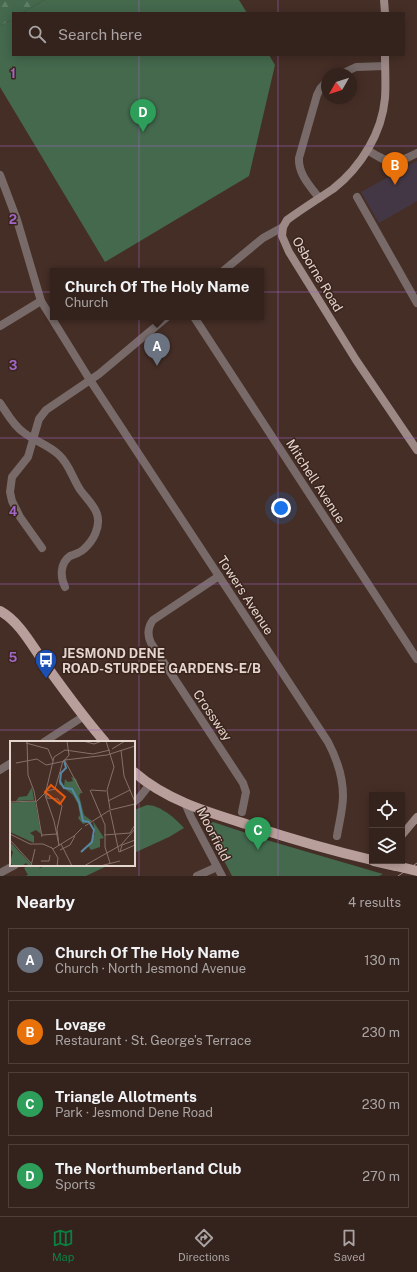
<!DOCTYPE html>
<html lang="en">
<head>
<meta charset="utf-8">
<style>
  body { margin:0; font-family:"Public Sans",sans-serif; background:#3c2a25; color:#f1f3f6 }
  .controls { position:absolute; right:12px; bottom:12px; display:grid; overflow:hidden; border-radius:0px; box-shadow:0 2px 10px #0003 }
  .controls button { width:36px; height:36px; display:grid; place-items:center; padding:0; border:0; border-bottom:1px solid #4e3f3b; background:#34221c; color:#f1f3f6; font:20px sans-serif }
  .compass { position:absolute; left:321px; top:68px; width:36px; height:36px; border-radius:50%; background:#34221c; box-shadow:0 2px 10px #0003; rotate:231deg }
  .you { position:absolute; left:281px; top:508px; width:14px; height:14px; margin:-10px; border:3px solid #fff; border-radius:50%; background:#1a73e8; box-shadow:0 0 0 6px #1a73e833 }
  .badge { display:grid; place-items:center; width:26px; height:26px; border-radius:50%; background:#0b8043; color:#fff; font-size:13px; font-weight:700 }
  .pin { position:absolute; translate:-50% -33px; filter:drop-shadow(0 1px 2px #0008) }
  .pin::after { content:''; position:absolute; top:21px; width:14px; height:12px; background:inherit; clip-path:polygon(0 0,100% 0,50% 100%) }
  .popup { position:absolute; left:50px; top:268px; width:214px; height:52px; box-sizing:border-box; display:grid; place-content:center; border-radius:0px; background:#34221c; filter:drop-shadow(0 1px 3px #0005); font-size:13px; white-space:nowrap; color:#a9a4a3 }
  .popup b { font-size:15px; color:#f1f3f6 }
  .popup::after { content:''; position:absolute; left:50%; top:100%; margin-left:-8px; border:8px solid transparent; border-top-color:#34221c }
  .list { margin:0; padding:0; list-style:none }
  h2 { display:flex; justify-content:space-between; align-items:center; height:52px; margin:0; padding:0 16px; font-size:17px }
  h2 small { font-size:13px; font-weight:400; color:#a9a4a3 }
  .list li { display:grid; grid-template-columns:26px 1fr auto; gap:12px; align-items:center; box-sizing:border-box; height:64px; margin:0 8px 8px; padding:0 8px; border:1px solid #4e3f3b; border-radius:0px }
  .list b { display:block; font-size:15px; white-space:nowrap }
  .list p { margin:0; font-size:13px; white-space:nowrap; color:#a9a4a3 }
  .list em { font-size:13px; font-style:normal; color:#a9a4a3 }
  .icon { flex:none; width:22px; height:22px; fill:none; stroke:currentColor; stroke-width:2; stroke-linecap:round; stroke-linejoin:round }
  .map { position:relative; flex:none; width:417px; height:876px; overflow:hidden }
  .search { position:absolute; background:#34221c; box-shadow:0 2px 10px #0003; left:12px; right:12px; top:12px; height:44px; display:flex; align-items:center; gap:10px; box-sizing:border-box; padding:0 14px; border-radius:0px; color:#a9a4a3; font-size:15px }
  .sheet { height:340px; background:#34221c }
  nav { display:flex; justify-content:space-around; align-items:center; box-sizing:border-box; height:56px; border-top:1px solid #4e3f3b; background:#34221c; font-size:11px; color:#a9a4a3 }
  nav a { display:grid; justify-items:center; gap:2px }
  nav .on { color:#0b8043 }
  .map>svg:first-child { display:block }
  .commercial { fill:#443745 }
  .green { fill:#44694d }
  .forest { fill:url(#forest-firs) }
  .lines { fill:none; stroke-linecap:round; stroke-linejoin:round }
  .minor { stroke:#776a68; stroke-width:8 }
  .secondary { stroke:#9c8885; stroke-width:8 }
  .primary { stroke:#b99f9b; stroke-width:10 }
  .tram { stroke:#a18e87; stroke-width:1 }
  .primary-bridge { stroke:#b99f9b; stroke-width:10 }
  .grid { fill:none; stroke:#a067c5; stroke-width:1; stroke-opacity:0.55 }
  .labels { text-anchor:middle; stroke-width:3; stroke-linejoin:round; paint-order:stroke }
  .street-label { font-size:13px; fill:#e4d5cf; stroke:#3a241c }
  .poi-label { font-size:13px; font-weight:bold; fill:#e4d5cf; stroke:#3a241c; text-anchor:start }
  .inset-river { fill:none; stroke:#5688a5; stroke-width:2 }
  .inset-road { fill:none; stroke:#85716a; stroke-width:1 }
  .view { fill:#e8590c; fill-opacity:0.15; stroke:#e8590c; stroke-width:2 }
  .inset-edge { fill:none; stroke:#e4d5cf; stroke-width:2 }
  .grid-label { font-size:13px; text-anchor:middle; font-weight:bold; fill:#a067c5; stroke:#3a241c; stroke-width:3; stroke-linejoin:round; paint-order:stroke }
</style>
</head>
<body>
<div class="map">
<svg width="417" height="876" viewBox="0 0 417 876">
  <defs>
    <pattern id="forest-firs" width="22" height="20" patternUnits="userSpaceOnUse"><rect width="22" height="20" fill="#44694d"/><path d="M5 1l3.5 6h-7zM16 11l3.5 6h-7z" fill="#5f7e66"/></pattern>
  </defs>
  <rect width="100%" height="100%" fill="#452e26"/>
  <polygon class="commercial" points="417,161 417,201 379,223 361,192"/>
  <g class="green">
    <polygon points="44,0 239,0 247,13 22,13"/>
    <polygon points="13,19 13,55 269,55 275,65 249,176 105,262 0,87 0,26"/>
    <path d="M147 805C160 805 175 818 184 828L169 837 134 853V810Z"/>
    <polygon points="213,822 270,841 383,874 379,876 232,876 206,826"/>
    <polygon points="30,865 38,865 40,868 47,865 109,865 86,876 25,876 28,875 24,868"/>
  </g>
  <polygon class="forest" points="0,0 44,0 22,13 13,13 13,19 0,26"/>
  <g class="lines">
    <g class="minor">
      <polyline points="341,74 356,67 385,66"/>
      <path d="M367 150C391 164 392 166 417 153"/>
      <path d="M0 175 17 220 41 301 90 380 328 742C337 759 343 777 343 796 343 809 339 823 337 836"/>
      <polyline points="357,197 417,303"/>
      <path d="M319 198C310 186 298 174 299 158L317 95 320 89 327 81"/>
      <polyline points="223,271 263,238 283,227"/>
      <polyline points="194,317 417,659"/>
      <polyline points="0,326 41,301"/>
      <path d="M0 403C7 413 13 425 23 432 34 441 49 445 59 455 70 465 73 480 81 491 87 499 94 505 97 514 101 527 93 541 84 549 80 553 75 554 70 556 60 563 60 577 65 587"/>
      <polyline points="42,548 20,517 12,501 10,492 12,477 28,457 39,419 46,410 99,374 167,317"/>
      <path d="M219 576 153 620C148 627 147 635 151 643L243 783 246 792 242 812"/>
      <polyline points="44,742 84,716"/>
      <polyline points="0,770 11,763"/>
      <polyline points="134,802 139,798 150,784"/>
      <polyline points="185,803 191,817 222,876"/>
      <polyline points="0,873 15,865"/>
      <polyline points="197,876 217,867"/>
    </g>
    <g class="secondary">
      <polyline points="384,0 385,13"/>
      <path d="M385 55C385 69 386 84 385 98 382 133 361 167 333 189 318 199 302 209 287 220L283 227 282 236 289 252 356 360 417 450"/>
      <polyline points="402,835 417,817"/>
    </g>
    <g class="primary">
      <path d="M0 611C20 622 32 646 45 664 64 690 83 717 105 742"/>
      <path d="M134 772C166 800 207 812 246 824 288 838 330 850 372 860"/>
      <polyline points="374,861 396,866"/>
    </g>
    <polyline class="tram" points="398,876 417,863"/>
    <polyline class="primary-bridge" points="396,866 417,871"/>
  </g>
  <path class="grid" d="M139 0V13M278 0V13M139 55V876M278 55V876M0 146H417M0 292H417M0 438H417M0 584H417M0 730H417"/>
  <defs>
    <g id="bus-pin" transform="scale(1.15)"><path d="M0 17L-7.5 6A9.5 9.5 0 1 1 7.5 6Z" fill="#1a4fb4" stroke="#3a241c"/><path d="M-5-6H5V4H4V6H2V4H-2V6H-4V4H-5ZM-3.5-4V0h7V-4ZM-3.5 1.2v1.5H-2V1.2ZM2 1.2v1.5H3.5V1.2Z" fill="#fff"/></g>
  </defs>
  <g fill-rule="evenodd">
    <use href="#bus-pin" x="46" y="660"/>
  </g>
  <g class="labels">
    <g class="street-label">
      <text transform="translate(318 274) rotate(59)" y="5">Osborne Road</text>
      <text transform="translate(316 481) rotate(57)" y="5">Mitchell Avenue</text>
      <text transform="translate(246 595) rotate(57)" y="5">Towers Avenue</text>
      <text transform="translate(213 715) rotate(56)" y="5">Crossway</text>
      <text transform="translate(214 834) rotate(63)" y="5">Moorfield</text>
    </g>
    <g class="poi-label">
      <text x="62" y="658">JESMOND DENE<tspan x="62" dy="15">ROAD-STURDEE GARDENS-E/B</tspan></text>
    </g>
  </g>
  <g transform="translate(10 741)">
    <rect width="125" height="125" fill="#452e26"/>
    <path d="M22 46 24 59 6 60 9 56 17 55ZM25 60 31 93 26 89 20 92 24 95V102L0 91V62Z" fill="#44694d"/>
    <path d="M61 36 66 38 71 52 69 54 74 74 82 80 73 83 68 77 70 74 68 63 63 54 49 43 51 39 54 45 55 38 58 41 63 40ZM83 80 94 97 90 98V106L81 109 78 105 85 93ZM1 102 21 123 19 125 16 122 12 125H3L0 121 3 111 0 108Z" fill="#44694d"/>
    <path class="inset-river" d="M54 19 56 27 51 32 50 41 54 47 62 48 69 61 73 80 79 81 84 89 82 101 71 111"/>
    <path class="inset-road" d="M17 0 18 34 24 50 32 96M73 0 84 3 92 0M96 0 104 26 97 49 100 68M16 2 38 8 43 20M102 8 115 0M111 9 114 35 125 61M55 19 97 14 125 5M55 19 59 14 57 0M55 20 72 52M6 22 27 18 36 24 55 20M80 49 95 84V106L100 122M81 49 96 50M36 51 37 57 48 58 52 65 47 88 49 105M98 60 120 49M0 61 26 60M26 61 37 50 45 48 53 20 56 18M100 70 109 111M75 85 100 69 125 63M0 93 20 103H33L42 107 48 117 47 125M32 94 47 93M94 94 120 92 125 84M0 99 21 122M51 103 62 125M49 104 44 80 35 54 44 16 55 9 83 13 100 9M41 106 43 108 64 95 72 87M50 109 60 104 65 95M109 111 125 104M110 111 112 104 125 99M31 120H39L40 114M21 125 25 108M74 125 111 104 125 88M90 125 110 120"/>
    <path class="view" d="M41 44 55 56 50 63 35 51Z"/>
    <rect width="125" height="125" class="inset-edge"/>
  </g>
  <g class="grid-label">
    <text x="13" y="78">1</text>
    <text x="13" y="224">2</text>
    <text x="13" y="370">3</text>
    <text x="13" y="516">4</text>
    <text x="13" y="662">5</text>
  </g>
</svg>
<div class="controls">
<button><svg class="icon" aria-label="locate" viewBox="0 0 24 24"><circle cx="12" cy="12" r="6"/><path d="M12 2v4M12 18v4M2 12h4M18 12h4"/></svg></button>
<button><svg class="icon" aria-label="layers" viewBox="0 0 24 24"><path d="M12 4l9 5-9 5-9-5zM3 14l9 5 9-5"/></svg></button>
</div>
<svg class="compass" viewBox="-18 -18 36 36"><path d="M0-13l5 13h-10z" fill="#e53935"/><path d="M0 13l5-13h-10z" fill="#a9a4a3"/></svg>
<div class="you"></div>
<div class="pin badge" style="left:157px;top:366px;background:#6b7280">A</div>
<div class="popup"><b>Church Of The Holy Name</b>Church</div>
<div class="pin badge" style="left:395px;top:185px;background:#e8710a">B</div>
<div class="pin badge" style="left:258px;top:850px;background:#2e9e5b">C</div>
<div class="pin badge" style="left:143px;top:132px;background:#2e9e5b">D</div>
<div class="search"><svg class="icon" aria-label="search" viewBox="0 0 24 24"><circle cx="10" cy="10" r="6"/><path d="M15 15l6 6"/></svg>Search here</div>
</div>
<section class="sheet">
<h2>Nearby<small>4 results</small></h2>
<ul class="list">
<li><span class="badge" style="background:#6b7280">A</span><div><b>Church Of The Holy Name</b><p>Church · North Jesmond Avenue</p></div><em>130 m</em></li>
<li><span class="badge" style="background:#e8710a">B</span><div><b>Lovage</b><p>Restaurant · St. George's Terrace</p></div><em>230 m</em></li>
<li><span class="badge" style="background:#2e9e5b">C</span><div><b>Triangle Allotments</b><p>Park · Jesmond Dene Road</p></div><em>230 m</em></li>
<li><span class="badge" style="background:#2e9e5b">D</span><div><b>The Northumberland Club</b><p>Sports</p></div><em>270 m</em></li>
</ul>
</section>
<nav>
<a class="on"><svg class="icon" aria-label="map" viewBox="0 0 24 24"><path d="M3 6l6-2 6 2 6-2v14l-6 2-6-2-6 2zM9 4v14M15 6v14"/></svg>Map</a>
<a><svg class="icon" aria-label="directions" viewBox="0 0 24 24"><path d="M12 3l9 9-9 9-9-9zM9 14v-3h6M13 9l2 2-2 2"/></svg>Directions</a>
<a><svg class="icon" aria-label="saved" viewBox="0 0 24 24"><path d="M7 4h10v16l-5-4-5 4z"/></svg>Saved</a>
</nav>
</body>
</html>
